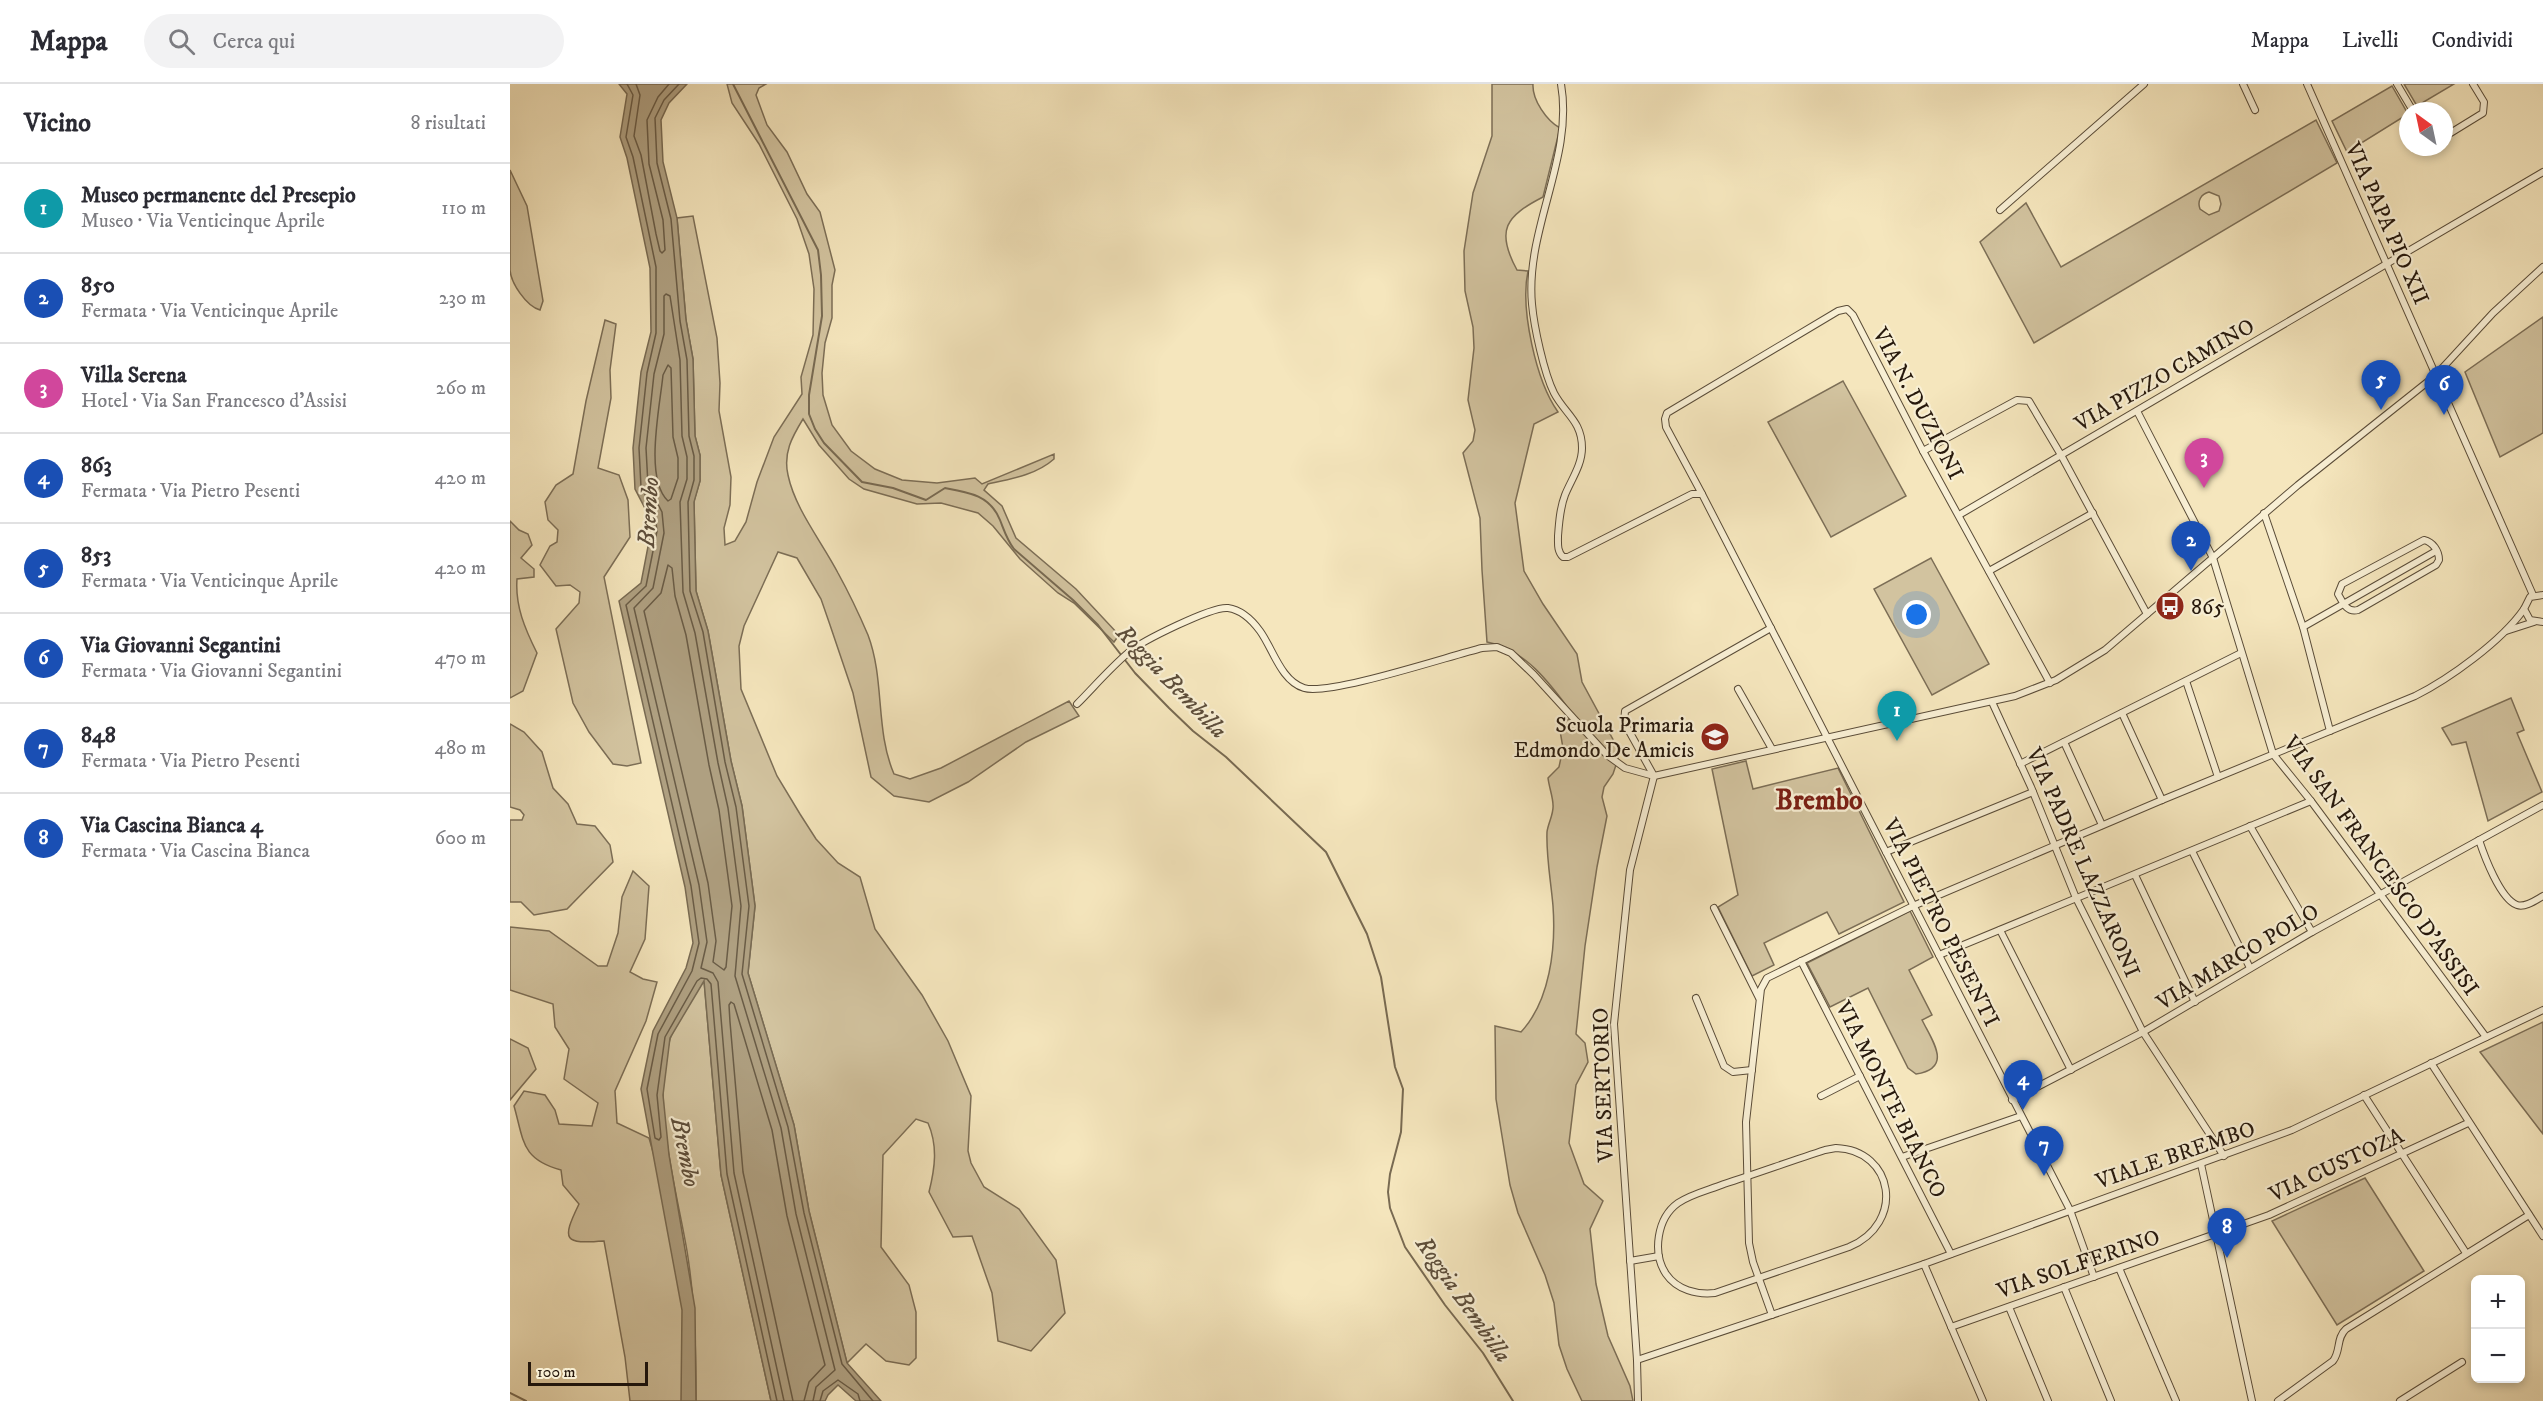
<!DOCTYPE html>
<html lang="it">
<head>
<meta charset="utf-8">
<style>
  body { margin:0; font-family:"IM FELL DW Pica",serif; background:#f2f2f3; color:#2b2b33 }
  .controls { position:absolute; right:18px; bottom:18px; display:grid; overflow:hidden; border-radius:9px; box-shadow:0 3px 9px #0003 }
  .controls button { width:54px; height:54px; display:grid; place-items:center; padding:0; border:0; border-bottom:2px solid #e1e1e2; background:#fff; color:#2b2b33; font:30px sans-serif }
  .compass { position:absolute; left:1889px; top:18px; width:54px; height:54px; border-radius:50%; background:#fff; box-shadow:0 3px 9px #0003; rotate:327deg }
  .scale { position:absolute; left:18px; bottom:15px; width:120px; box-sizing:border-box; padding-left:6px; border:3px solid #26180c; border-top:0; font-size:16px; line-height:21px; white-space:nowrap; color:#26180c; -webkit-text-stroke:4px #f8efd4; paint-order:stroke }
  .you { position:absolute; left:1407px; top:531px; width:21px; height:21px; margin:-15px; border:4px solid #fff; border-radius:50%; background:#1a73e8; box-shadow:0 0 0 9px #1a73e833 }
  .badge { display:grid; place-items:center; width:39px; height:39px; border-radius:50%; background:#0f766e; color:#fff; font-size:20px; font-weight:700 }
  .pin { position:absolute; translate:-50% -50px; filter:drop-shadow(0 2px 3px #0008) }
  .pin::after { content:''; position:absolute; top:32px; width:21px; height:18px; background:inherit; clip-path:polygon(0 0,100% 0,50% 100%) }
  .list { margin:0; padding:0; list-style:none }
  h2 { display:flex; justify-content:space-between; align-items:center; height:78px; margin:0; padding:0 24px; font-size:26px }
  h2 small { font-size:20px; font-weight:400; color:#7c7c81 }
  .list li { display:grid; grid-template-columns:39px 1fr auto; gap:18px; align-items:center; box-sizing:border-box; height:90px; padding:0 24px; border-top:2px solid #e1e1e2 }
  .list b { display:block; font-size:22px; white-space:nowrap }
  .list p { margin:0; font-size:20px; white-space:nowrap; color:#7c7c81 }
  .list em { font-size:20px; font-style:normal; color:#7c7c81 }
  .icon { flex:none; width:33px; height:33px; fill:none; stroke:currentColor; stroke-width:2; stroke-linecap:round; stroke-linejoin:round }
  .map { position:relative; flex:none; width:2033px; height:1317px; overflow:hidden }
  header { display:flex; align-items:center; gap:36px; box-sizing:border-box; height:84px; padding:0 30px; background:#fff; border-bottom:2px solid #e1e1e2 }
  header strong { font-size:28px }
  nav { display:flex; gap:33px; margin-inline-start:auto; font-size:21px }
  .search { width:420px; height:54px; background:#f2f2f3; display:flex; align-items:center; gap:15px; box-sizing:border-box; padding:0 21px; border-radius:33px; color:#7c7c81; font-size:22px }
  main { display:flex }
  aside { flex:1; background:#fff }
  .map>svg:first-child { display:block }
  .green { fill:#d2c39f; stroke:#7c6e56; stroke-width:1.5; fill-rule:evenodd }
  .water { fill:#afa081; stroke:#786a52; stroke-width:1.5 }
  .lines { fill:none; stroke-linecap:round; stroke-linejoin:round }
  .shore { stroke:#6a5c46; stroke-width:1.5 }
  .stream { stroke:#786a52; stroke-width:2 }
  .minor-casing { stroke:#5a4c38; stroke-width:8 }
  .minor { stroke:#f8efd4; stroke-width:6 }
  .labels { text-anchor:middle; stroke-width:4.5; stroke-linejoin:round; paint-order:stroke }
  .street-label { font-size:22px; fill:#26180c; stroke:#f8efd4 }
  .poi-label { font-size:22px; fill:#26180c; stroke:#f8efd4; text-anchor:start }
  .water-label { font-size:24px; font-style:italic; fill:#5d4e3b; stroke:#f8efd4 }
  .district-label { font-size:28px; font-weight:bold; fill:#7a1f14; stroke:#f8efd4 }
</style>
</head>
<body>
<header>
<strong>Mappa</strong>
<div class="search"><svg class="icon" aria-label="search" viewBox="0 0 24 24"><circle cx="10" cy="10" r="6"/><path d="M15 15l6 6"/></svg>Cerca qui</div>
<nav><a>Mappa</a><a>Livelli</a><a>Condividi</a></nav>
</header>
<main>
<aside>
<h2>Vicino<small>8 risultati</small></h2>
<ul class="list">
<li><span class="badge" style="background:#0f9aa8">1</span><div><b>Museo permanente del Presepio</b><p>Museo · Via Venticinque Aprile</p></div><em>110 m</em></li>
<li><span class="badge" style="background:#1a4fb4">2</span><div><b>850</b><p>Fermata · Via Venticinque Aprile</p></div><em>230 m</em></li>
<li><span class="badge" style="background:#d1479c">3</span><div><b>Villa Serena</b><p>Hotel · Via San Francesco d'Assisi</p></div><em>260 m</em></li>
<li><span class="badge" style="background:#1a4fb4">4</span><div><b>863</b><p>Fermata · Via Pietro Pesenti</p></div><em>420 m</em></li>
<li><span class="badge" style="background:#1a4fb4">5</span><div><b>853</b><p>Fermata · Via Venticinque Aprile</p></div><em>420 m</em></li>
<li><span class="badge" style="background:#1a4fb4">6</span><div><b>Via Giovanni Segantini</b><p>Fermata · Via Giovanni Segantini</p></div><em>470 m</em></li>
<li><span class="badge" style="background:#1a4fb4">7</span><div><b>848</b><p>Fermata · Via Pietro Pesenti</p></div><em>480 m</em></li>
<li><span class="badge" style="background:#1a4fb4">8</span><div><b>Via Cascina Bianca 4</b><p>Fermata · Via Cascina Bianca</p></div><em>600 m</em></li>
</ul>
</aside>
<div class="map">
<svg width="2033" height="1317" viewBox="0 0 2033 1317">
  <rect width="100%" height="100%" fill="#f5e6bd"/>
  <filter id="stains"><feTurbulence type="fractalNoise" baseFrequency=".00333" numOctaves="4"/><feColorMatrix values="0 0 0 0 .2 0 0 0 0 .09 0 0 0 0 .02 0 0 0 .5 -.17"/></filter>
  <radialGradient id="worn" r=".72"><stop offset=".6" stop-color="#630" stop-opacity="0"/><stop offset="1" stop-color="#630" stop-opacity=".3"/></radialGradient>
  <g class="green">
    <path d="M217 0H256L249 4 246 11 257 41 277 68 297 110 310 128 325 186 322 201V234L315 259 312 289 313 311 322 341 341 367 365 385 392 396 427 399 465 394 472 400 544 370V375C526 391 501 395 478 400L474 406 492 422 506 454 566 505 609 551 604 558 564 519 548 509 510 475 483 442 468 429 431 419 407 420 354 405 339 395 309 361 293 335C282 353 273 369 278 391 285 425 312 458 328 489 339 509 349 530 358 551 375 596 365 646 384 690L400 695 431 684 559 617 569 632 516 658 458 698 419 718 384 712 361 693 343 609 320 541 311 515 287 474 268 468 234 542 229 562 231 605 267 692 290 730 306 755 328 779 350 793 365 845 412 911 438 957 461 1012 458 1067 461 1079 474 1103 509 1125 546 1176 555 1229 521 1267 488 1257 482 1209 462 1152 443 1153 419 1108C425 1084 428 1062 418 1039L406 1035 373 1071 371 1163 399 1201 406 1228V1274L399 1281 376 1277 356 1260 337 1279 299 1127 284 1041 238 889 245 822 232 722 221 677 198 547 186 507 184 417 190 397V371L185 352 183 275 176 236 167 134 183 132 207 254 210 299 209 327 221 393 220 421 214 444 215 461 225 457 236 438 247 398 264 353 292 310 291 293 303 251 304 205 299 170 287 135 249 60 222 19Z"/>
    <path d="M982 0H1023C1022 16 1037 37 1050 44L1033 113C996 132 985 146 1007 186L1018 187C1010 225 1026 297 1048 328L1024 340 1005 419 1014 487 1033 520 1067 570 1072 598 1106 661 1108 675 1103 690 1094 703 1092 713 1097 732 1087 783 1075 862 1066 950 1075 959 1078 978 1066 1001 1059 1059 1074 1100 1093 1117 1080 1145 1086 1200 1098 1252 1120 1302 1123 1317H1072L1057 1285 1049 1261 1044 1219 1035 1191 1008 1129 1000 1101 986 1015 985 942 1011 948C1040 917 1046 864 1043 822 1041 798 1036 772 1037 748 1038 739 1044 730 1043 721 1043 713 1039 703 1038 694L1049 683 1053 664 1049 641 1064 632C1042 602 1016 565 977 558L972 486 970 434 953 369 963 357 965 346 958 316 964 264 963 243 955 207 954 167 963 109 982 52Z"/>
    <polygon points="1894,0 1944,0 1907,22"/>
    <polygon points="1882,2 1898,30 1837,68 1822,37"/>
    <path d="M1806 36 1827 79 1524 259 1470 158 1516 119 1551 183ZM1699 108 1709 112 1711 120 1709 127 1699 131 1690 125C1687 117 1691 110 1699 108Z"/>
    <path d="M0 86 17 122 33 217 30 226C16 222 1 199 0 186 0 153 0 118 0 86Z"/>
    <polygon points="2033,233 2033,349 1990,373 1955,288"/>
    <polygon points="95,236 106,240 100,286 101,314 88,384 109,391 118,416 120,453 94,493 131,679 117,682 103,680 79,648 63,619 46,545 69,519 70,508 60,501 46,502 30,481 40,462 47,458 48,446 38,436 35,418 46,401 63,390 76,317"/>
    <polygon points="1333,297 1396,412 1321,453 1258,338"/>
    <path d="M0 437 9 446 18 450 22 461 11 474 24 485V493L7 495C5 522 15 545 27 569L13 607 0 614Z"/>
    <polygon points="1421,474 1479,580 1422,611 1364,505"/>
    <polygon points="2001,614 2014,646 2007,649 2032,708 1978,737 1956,658 1942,661 1932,644"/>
    <polygon points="0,640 14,648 32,668 43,704 58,720 67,740 85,742 100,761 103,778 57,825 24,831 11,818 0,818 0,736 12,736 14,731 10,726 0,723"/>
    <polygon points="1236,677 1243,705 1328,684 1394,818 1329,850 1317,828 1254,859 1264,881 1242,892 1208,823 1228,811 1202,685"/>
    <path d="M123 787 139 802 135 855 120 888 133 895 147 898 136 937 105 1007 107 1039 139 1054 168 1154 174 1242 172 1317H120L115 1273 94 1157C54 1160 51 1157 69 1120L53 1101 51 1086C11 1075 14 1057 4 1022L14 1007 35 1011 45 1026 49 1040 82 1042 88 1019 54 995 59 965 45 943 43 920 0 906V843L39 847 88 882H97L108 849 112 813Z"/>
    <path d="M1400 827 1423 873 1399 886 1422 931 1412 936C1423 958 1443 984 1406 990L1398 984 1358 904 1320 923 1297 879Z"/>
    <path d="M194 896 211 1091 261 1317H186C186 1267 185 1216 177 1167 166 1102 141 1020 160 955 165 939 185 912 194 896Z"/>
    <polygon points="2033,938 2033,1050 1970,968"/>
    <polygon points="0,955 18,964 26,985 0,1016"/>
    <polygon points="1855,1094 1914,1187 1827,1241 1762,1137"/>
  </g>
  <polygon class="water" points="109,0 177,0 159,19 151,36 153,78 167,134 176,236 183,275 185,352 190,371 190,397 184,418 186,507 198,547 221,677 232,722 245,822 238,889 284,1041 299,1127 337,1279 371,1317 346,1317 328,1301 318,1311 315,1317 261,1317 211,1091 194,897 160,954 153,1011 159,1071 185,1224 186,1317 171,1317 172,1226 131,1005 143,947 176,884 183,859 175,803 109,517 131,499 141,447 139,432 125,405 123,364 131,288 141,248 140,184 117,74 110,53 117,10"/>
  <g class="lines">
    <g class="shore">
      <polyline points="117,0 123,11 116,53 123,73 146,183 146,249 137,289 129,364 131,403 145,430 147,447 136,502 116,521 181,802 189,859 182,887 148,950 137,1005 145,1054 149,1056 151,1053 147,1011 155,953 187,897 191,894 197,895 201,900 217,1090 267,1317"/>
      <polyline points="126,0 130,11 124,52 131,71 146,150 150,167 152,169 155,166 153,136 139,80 137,36 148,13 159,0"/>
      <polyline points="169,0 154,16 145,34 147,79 161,135 170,237 177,276 179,352 184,372 184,396 178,418 180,507 193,548 215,678 226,723 239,822 232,890 278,1043 294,1129 332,1280 363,1317"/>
      <path d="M158 281 161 284 163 353 168 374V394L161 415 158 417C134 395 150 322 153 291Z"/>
      <polygon points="158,481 162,484 165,512 176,551 199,681 209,726 222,822 216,883 214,886 203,878 206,857 198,799 134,527 151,509"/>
      <polyline points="274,1317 224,1089 208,898 203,889 191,884 197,858 189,801 124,524 143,504 154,449 152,428 138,401 136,364 144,290 154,250 154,212 156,210 160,212 170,276 172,352 177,373 177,395 170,418 173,508 185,549 208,679 218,724 231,822 225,892 271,1044 286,1130 325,1286 306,1303 303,1317"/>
      <polyline points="283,1317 233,1088 220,938 219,921 221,918 224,920 262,1046 277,1132 315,1281 299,1298 294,1317"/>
      <polyline points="310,1317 313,1307 328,1296 348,1310 350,1317"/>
    </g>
    <g class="stream">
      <path d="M223 0 308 166 311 191 312 232 299 311V330L305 345 314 359 352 398 383 404 416 416 435 404C458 408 480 411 490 436 494 446 497 456 504 465L563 516 588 541 625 589 659 624 683 647 716 673 816 768 857 850 871 893 885 983 893 1005 891 1048 880 1090 878 1108 880 1124 895 1163 935 1221 973 1269 1003 1317"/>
      <polyline points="0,1309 16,1317"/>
    </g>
    <g class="minor-casing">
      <g id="minor">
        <path d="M1051 0C1064 74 1015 145 1022 220 1024 243 1034 289 1044 309 1055 330 1072 337 1072 364 1072 381 1061 396 1055 411 1050 424 1049 438 1048 452 1048 460 1047 467 1053 473H1058L1182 410H1192L1560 1126 1584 1193"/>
        <polyline points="1733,0 1745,26"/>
        <polyline points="1797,0 2023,511"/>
        <polyline points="1887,0 1903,27"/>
        <polyline points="1934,53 1973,29 1974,18 1963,0"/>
        <polyline points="1490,126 1634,0"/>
        <polyline points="1627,327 1703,474 1763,670 1801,717 1976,953"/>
        <polyline points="1413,367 1507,316 1519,317 1551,371 1637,530"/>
        <polyline points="1192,410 1156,343 1155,335 1157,329 1328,227 1337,225 1343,231 1413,367 1540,599"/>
        <polyline points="1754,429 1793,543 1820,647"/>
        <polyline points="1449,431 2033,88"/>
        <path d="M1914 456C1923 458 1929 467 1929 476L1926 481 1848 526C1837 529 1833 519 1828 510L1832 500Z"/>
        <polyline points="1479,487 1583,429"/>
        <polyline points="2033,511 2020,513 2014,525 2020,536 2033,538"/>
        <polyline points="1793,543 1926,467"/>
        <polyline points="1996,547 2024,538"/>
        <polyline points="1676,597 1708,693"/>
        <polyline points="1228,605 1262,665"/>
        <polyline points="1482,618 1521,703 1566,814 1633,948 1714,1072"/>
        <path d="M567 620C584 603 600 584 619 568 632 557 702 522 718 524 732 526 742 536 750 547 763 565 771 597 794 604 819 612 939 572 972 564L987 563 1001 569 1024 591 1097 671 1115 684 1144 692 1505 612 1546 596 1595 566 1788 401 1925 292 1983 229 2033 183"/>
        <polyline points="1612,629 1652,716"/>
        <polyline points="1554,658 1592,741"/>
        <polyline points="1510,680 1731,569"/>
        <polyline points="1144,692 1114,638 1115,627 1261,544"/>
        <polyline points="1740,742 1802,848"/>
        <path d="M1969 756C1974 771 1990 815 2007 821 2015 824 2026 816 2033 812"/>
        <polyline points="1682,767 1740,884"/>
        <polyline points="1376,768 1523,708"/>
        <polyline points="1625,791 1685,918"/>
        <polyline points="1204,824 1249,914"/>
        <polyline points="1490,846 1561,986"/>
        <polyline points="1429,871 1801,717"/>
        <polyline points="1291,877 1441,1170"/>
        <polyline points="1186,914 1214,982 1223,988 1242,986"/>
        <polyline points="1921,979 2033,1152"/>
        <polyline points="1854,1011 1956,1169"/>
        <polyline points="1311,1012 1350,992"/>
        <polyline points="1502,1016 1633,948 1802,848 2033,721"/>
        <path d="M1326 1064C1384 1066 1396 1139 1339 1163L1205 1209C1187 1211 1167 1206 1156 1190 1142 1169 1147 1134 1168 1119 1181 1110 1199 1106 1214 1100 1248 1089 1281 1077 1315 1066Z"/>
        <polyline points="1392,1073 1511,1032"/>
        <polyline points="1691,1080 1742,1317"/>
        <polyline points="1120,1177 1149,1172"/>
        <polyline points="1414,1180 1473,1317"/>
        <polyline points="1609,1184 1666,1317"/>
        <polyline points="1554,1203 1601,1317"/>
        <polyline points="1499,1223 1538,1317"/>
        <path d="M1262 1231 1243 1178 1239 1159 1236 1038 1251 905 1257 894 1403 822 1652 716 1905 612C1939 595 1992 557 2014 525"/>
        <polyline points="1441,1243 1759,1131 1958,1039"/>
        <polyline points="1127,1276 1414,1180 1782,1046 2033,926"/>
        <polyline points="1128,1317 1127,1276 1104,940 1120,786 1144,692"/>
        <path d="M1768 1317 1823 1277C1831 1267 1826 1254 1836 1245L2019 1131"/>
        <polyline points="1890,1317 1952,1278"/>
      </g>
    </g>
    <use href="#minor" class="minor"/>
  </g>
  <defs>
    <g id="bus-disc" transform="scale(1.5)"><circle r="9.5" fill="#8f2418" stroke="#f8efd4"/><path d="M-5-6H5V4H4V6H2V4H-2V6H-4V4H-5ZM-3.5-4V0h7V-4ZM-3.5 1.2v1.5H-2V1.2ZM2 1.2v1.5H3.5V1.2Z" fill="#fff"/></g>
    <g id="school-disc" transform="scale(1.5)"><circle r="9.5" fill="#8f2418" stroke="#f8efd4"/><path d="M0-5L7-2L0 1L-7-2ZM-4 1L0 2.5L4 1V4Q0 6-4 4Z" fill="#fff"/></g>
  </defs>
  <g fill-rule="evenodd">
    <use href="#bus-disc" x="1660" y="522"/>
    <use href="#school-disc" x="1205" y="653"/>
  </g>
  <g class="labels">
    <g class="street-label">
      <text transform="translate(1878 139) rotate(66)" y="8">VIA PAPA PIO XII</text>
      <text transform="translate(1654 290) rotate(-30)" y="8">VIA PIZZO CAMINO</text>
      <text transform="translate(1409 319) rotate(62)" y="8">VIA N. DUZIONI</text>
      <text transform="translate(1574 778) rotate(66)" y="8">VIA PADRE LAZZARONI</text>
      <text transform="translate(1872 781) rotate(54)" y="8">VIA SAN FRANCESCO D'ASSISI</text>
      <text transform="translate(1432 838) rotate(63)" y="8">VIA PIETRO PESENTI</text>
      <text transform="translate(1727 872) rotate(-31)" y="8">VIA MARCO POLO</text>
      <text transform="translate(1092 1001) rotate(-92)" y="8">VIA SERTORIO</text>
      <text transform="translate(1382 1015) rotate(63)" y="8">VIA MONTE BIANCO</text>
      <text transform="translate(1665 1070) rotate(-19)" y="8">VIALE BREMBO</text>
      <text transform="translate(1826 1080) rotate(-25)" y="8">VIA CUSTOZA</text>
      <text transform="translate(1568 1179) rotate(-19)" y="8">VIA SOLFERINO</text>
    </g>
    <g class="poi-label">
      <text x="1681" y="530">865</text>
      <text x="1184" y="648" text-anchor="end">Scuola Primaria<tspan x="1184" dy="25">Edmondo De Amicis</tspan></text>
    </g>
    <g class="water-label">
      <text transform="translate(138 428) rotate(-86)" y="8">Brembo</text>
      <text transform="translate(662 597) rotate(46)" y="8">Roggia Bembilla</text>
      <text transform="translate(176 1068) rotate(79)" y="8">Brembo</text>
      <text transform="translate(954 1215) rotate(55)" y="8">Roggia Bembilla</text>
    </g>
    <g class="district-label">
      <text x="1309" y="725">Brembo</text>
    </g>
  </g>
  <rect width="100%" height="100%" filter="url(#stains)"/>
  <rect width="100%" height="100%" fill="url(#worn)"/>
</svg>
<div class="controls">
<button>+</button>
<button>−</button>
</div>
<svg class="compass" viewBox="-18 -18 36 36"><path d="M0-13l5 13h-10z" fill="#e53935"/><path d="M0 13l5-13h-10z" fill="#7c7c81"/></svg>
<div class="scale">100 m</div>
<div class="you"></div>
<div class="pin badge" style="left:1387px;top:657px;background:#0f9aa8">1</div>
<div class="pin badge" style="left:1681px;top:487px;background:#1a4fb4">2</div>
<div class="pin badge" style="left:1694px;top:404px;background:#d1479c">3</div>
<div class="pin badge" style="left:1513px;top:1026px;background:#1a4fb4">4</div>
<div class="pin badge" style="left:1871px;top:326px;background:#1a4fb4">5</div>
<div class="pin badge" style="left:1934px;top:331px;background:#1a4fb4">6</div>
<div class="pin badge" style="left:1534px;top:1092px;background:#1a4fb4">7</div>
<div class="pin badge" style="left:1717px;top:1174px;background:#1a4fb4">8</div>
</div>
</main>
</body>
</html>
